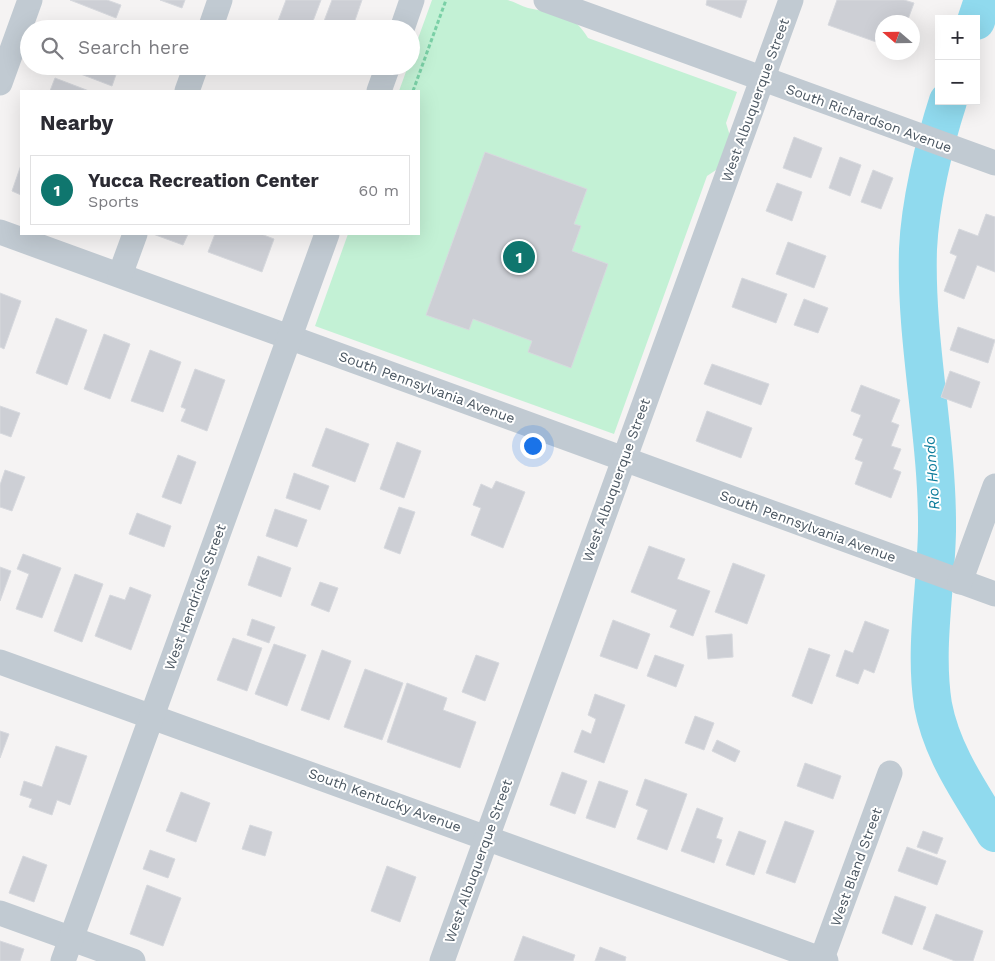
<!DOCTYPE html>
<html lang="en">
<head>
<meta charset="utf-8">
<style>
  body { margin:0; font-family:"Work Sans",sans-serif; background:#f2f2f3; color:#2b2b33 }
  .controls { position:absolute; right:15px; top:15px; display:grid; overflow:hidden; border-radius:0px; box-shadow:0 5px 20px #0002 }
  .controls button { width:45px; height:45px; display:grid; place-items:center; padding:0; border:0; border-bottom:1px solid #e1e1e2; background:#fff; color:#2b2b33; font:25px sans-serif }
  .compass { position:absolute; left:875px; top:15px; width:45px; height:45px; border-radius:50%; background:#fff; box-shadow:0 5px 20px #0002; rotate:290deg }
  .you { position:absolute; left:532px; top:445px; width:18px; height:18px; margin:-12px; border:4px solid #fff; border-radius:50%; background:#1a73e8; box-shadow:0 0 0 8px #1a73e833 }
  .badge { display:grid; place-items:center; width:32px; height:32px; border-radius:50%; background:#0f766e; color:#fff; font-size:16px; font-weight:700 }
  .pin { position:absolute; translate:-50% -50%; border:2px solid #fff; box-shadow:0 1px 5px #0006 }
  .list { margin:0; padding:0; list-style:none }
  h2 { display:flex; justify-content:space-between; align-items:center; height:65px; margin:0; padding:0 20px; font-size:21px }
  h2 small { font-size:16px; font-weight:400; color:#7c7c81 }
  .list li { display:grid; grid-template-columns:32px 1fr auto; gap:15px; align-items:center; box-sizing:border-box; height:70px; margin:0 10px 10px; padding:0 10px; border:1px solid #e1e1e2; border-radius:0px }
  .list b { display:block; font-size:19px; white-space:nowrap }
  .list p { margin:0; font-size:16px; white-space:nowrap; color:#7c7c81 }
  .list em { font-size:16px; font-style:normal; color:#7c7c81 }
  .icon { flex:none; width:28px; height:28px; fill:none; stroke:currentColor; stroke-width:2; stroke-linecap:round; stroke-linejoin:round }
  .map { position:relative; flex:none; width:995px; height:961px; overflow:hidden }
  .search { position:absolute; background:#fff; box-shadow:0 5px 20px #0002; left:20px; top:20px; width:400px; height:55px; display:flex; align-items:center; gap:12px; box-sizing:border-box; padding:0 18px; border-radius:28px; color:#7c7c81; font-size:19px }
  .panel { position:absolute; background:#fff; box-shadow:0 5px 20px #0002; left:20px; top:90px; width:400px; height:145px; border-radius:0px }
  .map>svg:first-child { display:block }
  .green { fill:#c3f1d5 }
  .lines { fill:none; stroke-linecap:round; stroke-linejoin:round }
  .river { stroke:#90daee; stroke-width:38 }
  .building { fill:#cdcfd5; stroke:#d7d9de }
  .path { stroke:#7ad0a6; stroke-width:3; stroke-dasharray:4 2.5; stroke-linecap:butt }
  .minor { stroke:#c1cad2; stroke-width:25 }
  .labels { text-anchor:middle; stroke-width:4; stroke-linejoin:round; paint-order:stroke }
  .street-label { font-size:14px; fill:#4a5661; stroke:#fff }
  .water-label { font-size:15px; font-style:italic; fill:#0c7c9b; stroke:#fff }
</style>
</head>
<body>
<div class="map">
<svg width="995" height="961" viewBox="0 0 995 961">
  <rect width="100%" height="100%" fill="#f5f3f3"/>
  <path class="green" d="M432 0C452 0 489 0 507 0 514 1 521 6 528 8 555 14 572 11 588 38L737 92 726 123 730 136 719 168 707 176 614 434 315 326 348 234H419V91H399L408 66H411V58Z"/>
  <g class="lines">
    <g class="river">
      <polyline points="976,21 983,0"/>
      <path d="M948 101C934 144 920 204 918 249 915 343 938 437 937 531 936 588 924 648 933 705 942 753 970 792 995 833"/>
    </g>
  </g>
  <g class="building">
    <polygon points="70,0 107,0 121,5 116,18"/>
    <polygon points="160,0 185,0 182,8"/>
    <polygon points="286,0 321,0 310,29 298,29 278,21"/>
    <polygon points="332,0 362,0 352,29 321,29"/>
    <polygon points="707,0 747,0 741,18 706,5"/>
    <polygon points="837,0 904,0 914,3 907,22 882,22 882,44 828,25"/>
    <polygon points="149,21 170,29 146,29"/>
    <polygon points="66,66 119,66 112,86 65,68"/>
    <polygon points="55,78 89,91 50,91"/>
    <polygon points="794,137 822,148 811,178 783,168"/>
    <polygon points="485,152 587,189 574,224 581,226 572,251 608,264 571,368 528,352 532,341 473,319 469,330 426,315"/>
    <polygon points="840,157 861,165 850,196 829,188"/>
    <polygon points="21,165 21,195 12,191"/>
    <polygon points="873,170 893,178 881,209 861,202"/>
    <polygon points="777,183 802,192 792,221 766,211"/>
    <polygon points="986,214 995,217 995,272 977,265 964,299 944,291 957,256 950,253 959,229 978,236"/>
    <polygon points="153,234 188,234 183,245"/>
    <polygon points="215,234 261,234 274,239 262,272 208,252"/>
    <polygon points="788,242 826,256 814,288 776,274"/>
    <polygon points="742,278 787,294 776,323 732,307"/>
    <polygon points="0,293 21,301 4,349 0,347"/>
    <polygon points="804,299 828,308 818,333 794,325"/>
    <polygon points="56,318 87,330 67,385 36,373"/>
    <polygon points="958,327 995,340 988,363 950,350"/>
    <polygon points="104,334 130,344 110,399 84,389"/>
    <polygon points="150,350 181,362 163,412 131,401"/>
    <polygon points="712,364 769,384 761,405 704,384"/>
    <polygon points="195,369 225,380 207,431 181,421 186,409 181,407"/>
    <polygon points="950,371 980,382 971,408 941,397"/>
    <polygon points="861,385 900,400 891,422 899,425 891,446 901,449 893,469 901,472 891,498 855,484 863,462 855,459 863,439 853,435 861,415 851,411"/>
    <polygon points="0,406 20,413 11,437 0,433"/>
    <polygon points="707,411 752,428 741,458 696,441"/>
    <polygon points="326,428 369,444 355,482 312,466"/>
    <polygon points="397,442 421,451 404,498 380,489"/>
    <polygon points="178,455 196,462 181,504 162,497"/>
    <polygon points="5,470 25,477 12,511 0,507 0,485"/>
    <polygon points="294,473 329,486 320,510 286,498"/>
    <polygon points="496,481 525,492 503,548 471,535 481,508 473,505 481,484 492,489"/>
    <polygon points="399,507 415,512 400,554 384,548"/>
    <polygon points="275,509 307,520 297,547 266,536"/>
    <polygon points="137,513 171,526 164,547 129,534"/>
    <polygon points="649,546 685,559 677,579 710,591 693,636 670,627 677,610 631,592"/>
    <polygon points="23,554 61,568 42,618 16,609 29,574 17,569"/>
    <polygon points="258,556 291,568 281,597 248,585"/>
    <polygon points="733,563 765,575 747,624 715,612"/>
    <polygon points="0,567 11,571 0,601"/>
    <polygon points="75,574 103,584 82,642 54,631"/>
    <polygon points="320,582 338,588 329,612 311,605"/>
    <polygon points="130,587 151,595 131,650 95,636 110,595 125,600"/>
    <polygon points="252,619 275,627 269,643 247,635"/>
    <polygon points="613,620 650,634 637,669 600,656"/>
    <polygon points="865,621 889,630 874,673 864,669 858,684 836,676 845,650 853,653"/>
    <polygon points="732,634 733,657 708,659 706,636"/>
    <polygon points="233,638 262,648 247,691 217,680"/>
    <polygon points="274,644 306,655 287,706 255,694"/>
    <polygon points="809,648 830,655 812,704 792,696"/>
    <polygon points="322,650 351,661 329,720 301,710"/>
    <polygon points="476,655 499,663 485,701 462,692"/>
    <polygon points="655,655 684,665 676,687 647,676"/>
    <polygon points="365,669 403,683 382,740 344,727"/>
    <polygon points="407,683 447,698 443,710 476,722 460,768 387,742"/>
    <polygon points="595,694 625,705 604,763 574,752 582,730 591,734 596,719 588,715"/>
    <polygon points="695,716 714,723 704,750 685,743"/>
    <polygon points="0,731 9,734 0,758"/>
    <polygon points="717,740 740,751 735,762 712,751"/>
    <polygon points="56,746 87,756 70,805 57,800 52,815 29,807 32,799 20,795 24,781 42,787"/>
    <polygon points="805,763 841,776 833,799 797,786"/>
    <polygon points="562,772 587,781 575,814 550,805"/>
    <polygon points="645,779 687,794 667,850 637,839 648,810 636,805"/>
    <polygon points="599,781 628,791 615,828 586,818"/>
    <polygon points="181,792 210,803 196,842 166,831"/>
    <polygon points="697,808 723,818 716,838 722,840 714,863 681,851"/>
    <polygon points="785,821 814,831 795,883 766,873"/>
    <polygon points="250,825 272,832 265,856 242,849"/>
    <polygon points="739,831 766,841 754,875 726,865"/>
    <polygon points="923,831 943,838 937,854 917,847"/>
    <polygon points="907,847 946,861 937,885 898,871"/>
    <polygon points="150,850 175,859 168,878 143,869"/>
    <polygon points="23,856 47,865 34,902 9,893"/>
    <polygon points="387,866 416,877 400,922 371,911"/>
    <polygon points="147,885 181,898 163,946 130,934"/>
    <polygon points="895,896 926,907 912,945 882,933"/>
    <polygon points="936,914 983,931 973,961 955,961 923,949"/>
    <polygon points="523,936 575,955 573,961 514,961"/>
    <polygon points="0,941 24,949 20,961 0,961"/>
    <polygon points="600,947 626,957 625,961 595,961"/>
  </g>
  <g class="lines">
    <polyline class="path" points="413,91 446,0"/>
    <g class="minor">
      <polyline points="546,0 995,163"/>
      <polyline points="210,29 220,0"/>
      <polyline points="402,29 412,0"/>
      <polyline points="0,83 30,0"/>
      <polyline points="187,91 196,66"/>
      <polyline points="379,91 388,66"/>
      <polyline points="0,232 995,594"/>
      <polyline points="120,275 135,234"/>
      <polyline points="960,582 995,486"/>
      <polyline points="0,662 826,961"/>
      <polyline points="0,913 133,961"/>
      <polyline points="63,961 327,234"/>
      <polyline points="442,961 791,0"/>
      <polyline points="821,961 890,773"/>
    </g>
  </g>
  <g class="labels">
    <g class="street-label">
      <text transform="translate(755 100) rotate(-70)" y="5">West Albuquerque Street</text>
      <text transform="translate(869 118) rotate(20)" y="5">South Richardson Avenue</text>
      <text transform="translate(427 387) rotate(20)" y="5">South Pennsylvania Avenue</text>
      <text transform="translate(616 480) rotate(-70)" y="5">West Albuquerque Street</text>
      <text transform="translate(808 526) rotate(20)" y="5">South Pennsylvania Avenue</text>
      <text transform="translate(195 597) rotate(-70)" y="5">West Hendricks Street</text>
      <text transform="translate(385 800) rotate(20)" y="5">South Kentucky Avenue</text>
      <text transform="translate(478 861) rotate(-70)" y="5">West Albuquerque Street</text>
      <text transform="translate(856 867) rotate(-70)" y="5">West Bland Street</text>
    </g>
    <g class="water-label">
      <text transform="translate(932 473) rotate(-94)" y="5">Rio Hondo</text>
    </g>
  </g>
</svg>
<div class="controls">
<button>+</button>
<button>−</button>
</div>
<svg class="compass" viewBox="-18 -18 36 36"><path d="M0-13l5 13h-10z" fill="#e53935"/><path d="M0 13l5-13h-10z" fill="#7c7c81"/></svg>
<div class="you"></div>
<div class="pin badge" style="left:519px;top:257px">1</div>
<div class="search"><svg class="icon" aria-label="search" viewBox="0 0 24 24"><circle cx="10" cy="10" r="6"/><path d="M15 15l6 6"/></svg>Search here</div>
<section class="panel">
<h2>Nearby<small></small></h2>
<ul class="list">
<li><span class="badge">1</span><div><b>Yucca Recreation Center</b><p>Sports</p></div><em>60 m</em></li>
</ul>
</section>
</div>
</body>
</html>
